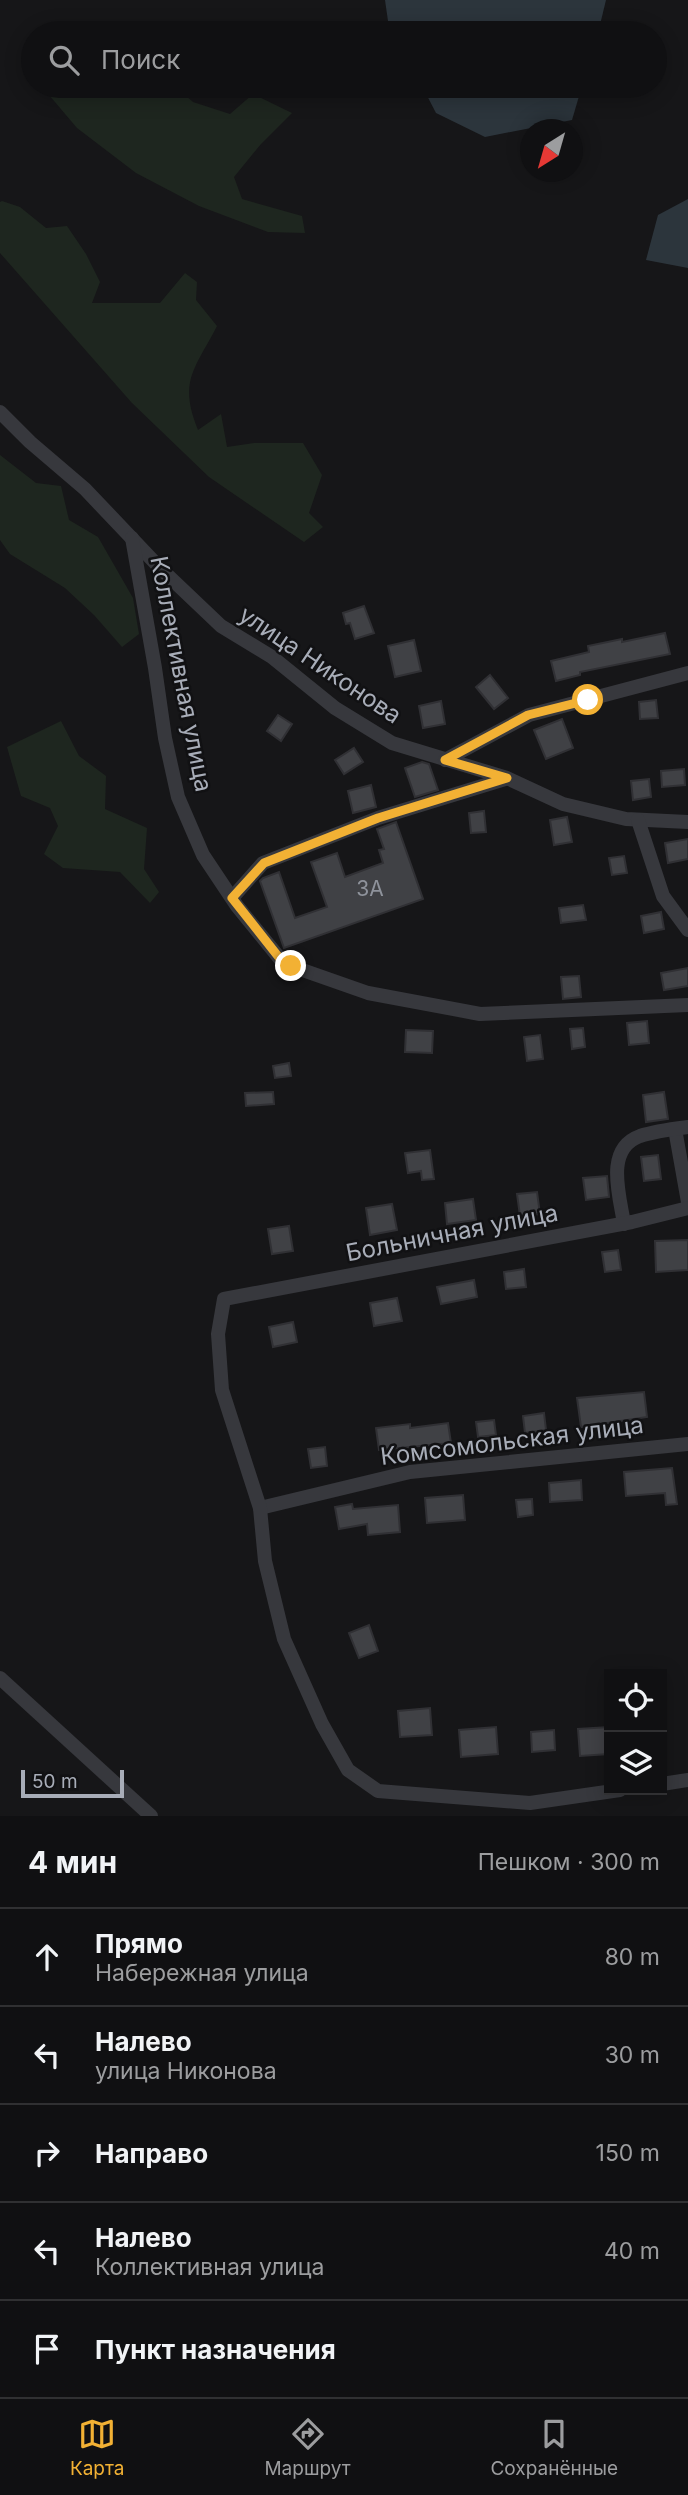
<!DOCTYPE html>
<html lang="ru">
<head>
<meta charset="utf-8">
<style>
  body { margin:0; font-family:Inter,sans-serif; background:#1e1e20; color:#f1f3f6 }
  .controls { position:absolute; right:21px; bottom:21px; display:grid; overflow:hidden; border-radius:0px; box-shadow:0 4px 18px #0003 }
  .controls button { width:63px; height:63px; display:grid; place-items:center; padding:0; border:0; border-bottom:2px solid #303032; background:#101012; color:#f1f3f6; font:35px sans-serif }
  .compass { position:absolute; left:520px; top:119px; width:63px; height:63px; border-radius:50%; background:#101012; box-shadow:0 4px 18px #0003; rotate:217deg }
  .scale { position:absolute; left:21px; bottom:18px; width:103px; box-sizing:border-box; padding-left:7px; border:4px solid #a8adb8; border-top:0; font-size:19px; line-height:24px; white-space:nowrap; color:#a8adb8; -webkit-text-stroke:5px #111113; paint-order:stroke }
  .stop { position:absolute; width:21px; height:21px; margin:-16px; border:5px solid #f2b134; border-radius:50%; background:#fff }
  .stop.end { background:#f2b134; border-color:#fff; box-shadow:0 2px 7px #0008 }
  .list { margin:0; padding:0; list-style:none }
  h2 { display:flex; justify-content:space-between; align-items:center; height:91px; margin:0; padding:0 28px; font-size:30px }
  h2 small { font-size:23px; font-weight:400; color:#9c9d9f }
  .list li { display:grid; grid-template-columns:46px 1fr auto; gap:21px; align-items:center; box-sizing:border-box; height:98px; padding:0 28px; border-top:2px solid #303032 }
  .list b { display:block; font-size:26px; white-space:nowrap }
  .list p { margin:0; font-size:23px; white-space:nowrap; color:#9c9d9f }
  .list em { font-size:23px; font-style:normal; color:#9c9d9f }
  .icon { flex:none; width:38px; height:38px; fill:none; stroke:currentColor; stroke-width:2; stroke-linecap:round; stroke-linejoin:round }
  .map { position:relative; flex:none; width:688px; height:1816px; overflow:hidden }
  .search { position:absolute; background:#101012; box-shadow:0 4px 18px #0003; left:21px; right:21px; top:21px; height:77px; display:flex; align-items:center; gap:18px; box-sizing:border-box; padding:0 24px; border-radius:38px; color:#9c9d9f; font-size:26px }
  .sheet { height:581px; background:#101012 }
  nav { display:flex; justify-content:space-around; align-items:center; box-sizing:border-box; height:98px; border-top:2px solid #303032; background:#101012; font-size:19px; color:#9c9d9f }
  nav a { display:grid; justify-items:center; gap:4px }
  nav .on { color:#f2b134 }
  .map>svg:first-child { display:block }
  .green { fill:#1e261f }
  .water { fill:#2c353c }
  .building { fill:#404145; stroke:#303034; stroke-width:2 }
  .lines { fill:none; stroke-linecap:round; stroke-linejoin:round }
  .minor { stroke:#37383d; stroke-width:14 }
  .route { stroke:#f2b134; stroke-width:9 }
  .labels { text-anchor:middle; stroke-width:5; stroke-linejoin:round; paint-order:stroke }
  .number-label { font-size:21px; fill:#8e929b }
  .street-label { font-size:24px; fill:#a8adb8; stroke:#111113 }
</style>
</head>
<body>
<div class="map">
<svg width="688" height="1816" viewBox="0 0 688 1816">
  <rect width="100%" height="100%" fill="#161618"/>
  <g class="green">
    <polygon points="104,86 175,86 193,102 230,114 253,94 292,113 261,144 234,177 242,199 302,216 305,233 268,232 199,206 136,173 77,128 49,95"/>
    <path d="M2 201 20 207 46 228 67 226 86 254 100 282 92 303H160L185 273 197 282 196 300 217 326C195 369 178 381 198 430L221 414 227 447 254 443H303L322 475 309 513 323 527 304 542 209 477 132 403 0 253V202Z"/>
    <polygon points="0,455 36,483 61,486 69,520 98,537 133,598 139,634 122,647 94,615 65,588 10,554 0,540"/>
    <polygon points="61,721 79,756 106,776 105,809 147,828 144,869 159,892 150,903 120,872 63,868 44,854 58,826 50,808 21,796 7,747"/>
  </g>
  <g class="water">
    <polygon points="385,0 606,0 598,33 394,33 388,21"/>
    <polygon points="422,86 582,86 572,120 485,137 436,113"/>
    <polygon points="688,199 688,268 646,260 658,215"/>
  </g>
  <g class="building">
    <polygon points="364,606 374,633 355,639 350,623 346,624 343,613"/>
    <polygon points="665,633 670,654 580,672 580,675 556,681 551,661 589,652 588,646 622,639 622,642"/>
    <polygon points="414,640 421,671 395,677 388,646"/>
    <polygon points="490,675 508,698 494,709 476,687"/>
    <polygon points="656,700 658,718 640,719 639,702"/>
    <polygon points="441,701 445,724 423,728 419,706"/>
    <polygon points="278,715 292,724 281,741 267,731"/>
    <polygon points="562,719 573,748 546,759 534,730"/>
    <polygon points="354,748 363,762 344,774 335,760"/>
    <polygon points="422,762 429,764 438,790 415,797 405,768"/>
    <polygon points="684,769 685,785 662,787 661,771"/>
    <polygon points="649,779 651,797 633,800 631,781"/>
    <polygon points="371,785 376,807 353,813 348,791"/>
    <polygon points="484,811 486,832 471,833 469,813"/>
    <polygon points="567,817 572,842 554,845 550,820"/>
    <polygon points="396,822 423,899 284,948 260,881 263,878 279,872 295,918 327,907 311,862 337,853 345,877 383,863 379,850 384,849 377,829"/>
    <polygon points="688,839 688,859 668,863 665,843"/>
    <polygon points="624,856 627,873 612,875 609,858"/>
    <polygon points="583,905 586,920 561,923 559,908"/>
    <polygon points="661,912 664,929 644,933 641,916"/>
    <polygon points="688,968 688,986 664,990 661,973"/>
    <polygon points="579,976 581,997 563,999 561,977"/>
    <polygon points="647,1021 649,1043 629,1045 627,1023"/>
    <polygon points="583,1028 585,1047 572,1049 570,1029"/>
    <polygon points="406,1030 433,1031 432,1053 405,1052"/>
    <polygon points="540,1035 543,1059 527,1061 524,1037"/>
    <polygon points="289,1063 291,1076 275,1078 273,1066"/>
    <polygon points="273,1092 274,1104 246,1106 245,1093"/>
    <polygon points="664,1092 668,1119 646,1122 643,1095"/>
    <polygon points="430,1150 434,1179 422,1180 421,1171 408,1173 405,1153"/>
    <polygon points="658,1155 661,1179 644,1181 641,1157"/>
    <polygon points="607,1176 609,1197 586,1200 583,1178"/>
    <polygon points="537,1192 540,1214 520,1216 517,1194"/>
    <polygon points="473,1199 476,1220 447,1224 445,1203"/>
    <polygon points="392,1204 397,1230 370,1235 366,1208"/>
    <polygon points="289,1226 293,1251 272,1254 268,1229"/>
    <polygon points="688,1240 688,1270 656,1272 655,1241"/>
    <polygon points="618,1250 621,1270 605,1272 602,1252"/>
    <polygon points="524,1269 526,1287 506,1289 504,1272"/>
    <polygon points="474,1280 477,1297 441,1304 437,1287"/>
    <polygon points="397,1298 402,1321 374,1326 370,1303"/>
    <polygon points="293,1322 297,1342 273,1347 269,1327"/>
    <polygon points="644,1392 647,1417 581,1427 577,1398"/>
    <polygon points="544,1413 546,1430 525,1433 523,1416"/>
    <polygon points="494,1420 496,1435 478,1437 476,1422"/>
    <polygon points="448,1423 451,1443 379,1450 376,1428 410,1424 410,1428"/>
    <polygon points="325,1447 327,1466 311,1468 308,1449"/>
    <polygon points="672,1468 677,1504 666,1505 665,1493 626,1496 624,1472"/>
    <polygon points="581,1480 582,1500 550,1502 549,1483"/>
    <polygon points="463,1495 465,1520 427,1523 425,1498"/>
    <polygon points="532,1499 533,1515 518,1517 516,1500"/>
    <polygon points="352,1504 353,1509 398,1505 400,1532 368,1535 367,1524 339,1529 335,1507"/>
    <polygon points="369,1625 378,1651 359,1658 349,1633"/>
    <polygon points="430,1708 432,1735 400,1737 398,1711"/>
    <polygon points="496,1727 498,1754 461,1757 459,1730"/>
    <polygon points="609,1727 609,1754 580,1756 578,1729"/>
    <polygon points="554,1730 555,1750 532,1752 531,1732"/>
  </g>
  <g class="lines">
    <g class="minor">
      <polyline points="0,412 30,442 85,489 160,568 221,626 272,657 335,708 392,743 507,778 563,804 626,819 688,822"/>
      <polyline points="132,538 155,668 165,738 178,797 203,855 237,906 281,960 291,966 368,993 480,1014 688,1005"/>
      <polyline points="445,760 529,715 688,673"/>
      <polyline points="638,820 663,896 688,930"/>
      <polyline points="232,898 263,863 378,818 505,779"/>
      <polyline points="675,1129 688,1202"/>
      <path d="M624 1224C620 1196 604 1149 640 1136 655 1131 672 1129 688 1127"/>
      <polyline points="260,1508 410,1472 688,1444"/>
      <polyline points="0,1678 151,1816"/>
      <polyline points="662,1784 688,1780"/>
      <polyline points="620,1790 530,1803 378,1791 348,1770 322,1724 284,1639 265,1561 260,1508 222,1390 218,1334 224,1299 632,1222 688,1208"/>
    </g>
  </g>
  <g class="lines">
    <polyline class="route" points="291,966 281,960 232,898 264,863 378,818 507,778 445,760 528,715 588,700"/>
  </g>
  <g class="labels">
    <g class="number-label">
      <text x="370" y="896">3А</text>
    </g>
    <g class="street-label">
      <text transform="translate(320 665) rotate(34)" y="8">улица Никонова</text>
      <text transform="translate(181 674) rotate(79)" y="8">Коллективная улица</text>
      <text transform="translate(452 1233) rotate(-11)" y="8">Больничная улица</text>
      <text transform="translate(512 1441) rotate(-7)" y="8">Комсомольская улица</text>
    </g>
  </g>
</svg>
<div class="controls">
<button><svg class="icon" aria-label="locate" viewBox="0 0 24 24"><circle cx="12" cy="12" r="6"/><path d="M12 2v4M12 18v4M2 12h4M18 12h4"/></svg></button>
<button><svg class="icon" aria-label="layers" viewBox="0 0 24 24"><path d="M12 4l9 5-9 5-9-5zM3 14l9 5 9-5"/></svg></button>
</div>
<svg class="compass" viewBox="-18 -18 36 36"><path d="M0-13l5 13h-10z" fill="#e53935"/><path d="M0 13l5-13h-10z" fill="#9c9d9f"/></svg>
<div class="scale">50 m</div>
<div class="stop" style="left:588px;top:700px"></div>
<div class="stop end" style="left:291px;top:966px"></div>
<div class="search"><svg class="icon" aria-label="search" viewBox="0 0 24 24"><circle cx="10" cy="10" r="6"/><path d="M15 15l6 6"/></svg>Поиск</div>
</div>
<section class="sheet">
<h2>4 мин<small>Пешком · 300 m</small></h2>
<ul class="list">
<li><svg class="icon" aria-label="ahead" viewBox="0 0 24 24"><path d="M12 20V5M6 11l6-6 6 6"/></svg><div><b>Прямо</b><p>Набережная улица</p></div><em>80 m</em></li>
<li><svg class="icon" aria-label="left" viewBox="0 0 24 24"><path d="M17 20v-9H6M10 6l-5 5 5 5"/></svg><div><b>Налево</b><p>улица Никонова</p></div><em>30 m</em></li>
<li><svg class="icon" aria-label="right" viewBox="0 0 24 24"><path d="M7 20v-9h11M14 6l5 5-5 5"/></svg><div><b>Направо</b></div><em>150 m</em></li>
<li><svg class="icon" aria-label="left" viewBox="0 0 24 24"><path d="M17 20v-9H6M10 6l-5 5 5 5"/></svg><div><b>Налево</b><p>Коллективная улица</p></div><em>40 m</em></li>
<li><svg class="icon" aria-label="arrive" viewBox="0 0 24 24"><path d="M6 21V4h12l-3 4 3 4H6"/></svg><div><b>Пункт назначения</b></div></li>
</ul>
</section>
<nav>
<a class="on"><svg class="icon" aria-label="map" viewBox="0 0 24 24"><path d="M3 6l6-2 6 2 6-2v14l-6 2-6-2-6 2zM9 4v14M15 6v14"/></svg>Карта</a>
<a><svg class="icon" aria-label="directions" viewBox="0 0 24 24"><path d="M12 3l9 9-9 9-9-9zM9 14v-3h6M13 9l2 2-2 2"/></svg>Маршрут</a>
<a><svg class="icon" aria-label="saved" viewBox="0 0 24 24"><path d="M7 4h10v16l-5-4-5 4z"/></svg>Сохранённые</a>
</nav>
</body>
</html>
